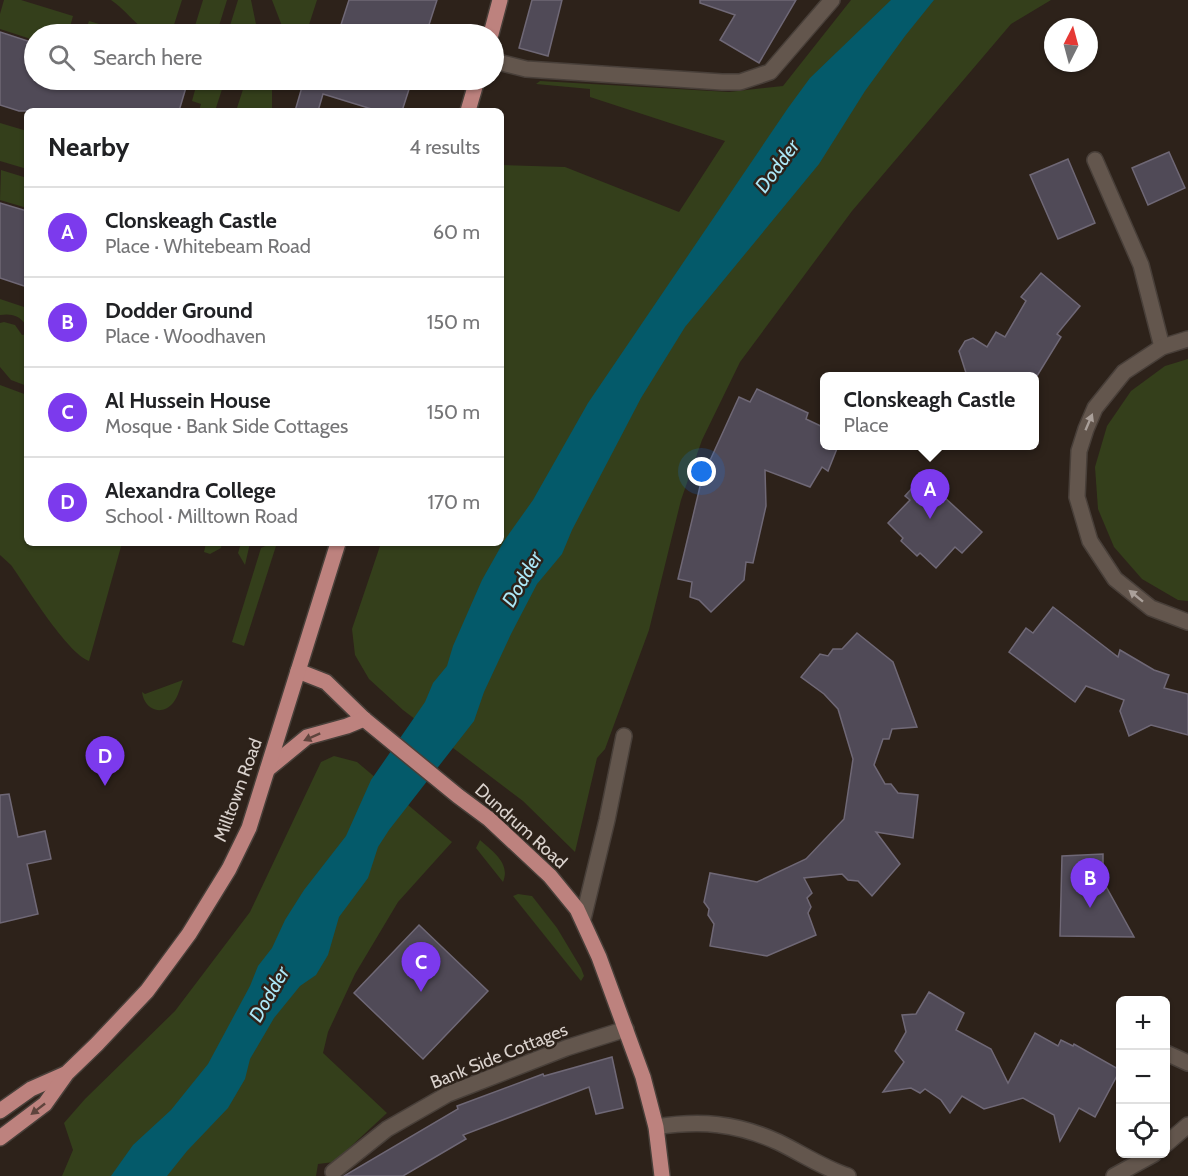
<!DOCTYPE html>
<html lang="en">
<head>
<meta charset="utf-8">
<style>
  body { margin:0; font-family:Cabin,sans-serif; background:#f2f2f2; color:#202124 }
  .controls { position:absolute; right:18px; bottom:18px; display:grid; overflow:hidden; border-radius:9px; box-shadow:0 2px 4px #0004 }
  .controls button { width:54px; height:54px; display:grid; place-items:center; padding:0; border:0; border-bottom:2px solid #e0e0e0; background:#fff; color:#202124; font:30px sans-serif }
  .compass { position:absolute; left:1044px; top:18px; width:54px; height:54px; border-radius:50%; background:#fff; box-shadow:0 2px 4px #0004; rotate:6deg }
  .you { position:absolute; left:702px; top:472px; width:21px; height:21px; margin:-15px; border:4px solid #fff; border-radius:50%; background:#1a73e8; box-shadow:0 0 0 9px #1a73e833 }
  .badge { display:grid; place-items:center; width:39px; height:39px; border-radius:50%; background:#7c3aed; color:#fff; font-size:20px; font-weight:700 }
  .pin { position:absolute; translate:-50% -50px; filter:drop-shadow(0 2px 3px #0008) }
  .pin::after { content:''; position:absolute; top:32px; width:21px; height:18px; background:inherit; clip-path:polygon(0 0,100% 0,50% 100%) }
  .popup { position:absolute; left:820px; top:372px; width:219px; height:78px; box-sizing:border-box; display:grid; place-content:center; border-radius:9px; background:#fff; filter:drop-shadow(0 2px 4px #0005); font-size:20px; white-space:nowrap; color:#757577 }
  .popup b { font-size:22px; color:#202124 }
  .popup::after { content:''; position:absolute; left:50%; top:100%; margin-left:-12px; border:12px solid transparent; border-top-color:#fff }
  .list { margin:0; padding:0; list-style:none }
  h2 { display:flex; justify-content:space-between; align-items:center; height:78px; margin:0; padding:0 24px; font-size:26px }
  h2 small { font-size:20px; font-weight:400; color:#757577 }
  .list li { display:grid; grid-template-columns:39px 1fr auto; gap:18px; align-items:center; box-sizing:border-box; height:90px; padding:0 24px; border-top:2px solid #e0e0e0 }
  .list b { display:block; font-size:22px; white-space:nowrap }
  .list p { margin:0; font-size:20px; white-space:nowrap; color:#757577 }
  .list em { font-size:20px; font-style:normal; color:#757577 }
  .icon { flex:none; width:33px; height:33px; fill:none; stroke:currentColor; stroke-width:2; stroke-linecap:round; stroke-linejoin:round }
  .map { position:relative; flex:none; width:1188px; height:1176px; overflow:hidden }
  .search { position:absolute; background:#fff; box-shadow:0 2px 4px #0004; left:24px; top:24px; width:480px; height:66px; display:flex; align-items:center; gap:15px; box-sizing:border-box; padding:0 21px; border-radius:33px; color:#757577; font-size:22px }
  .panel { position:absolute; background:#fff; box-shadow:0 2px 4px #0004; left:24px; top:108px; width:480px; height:438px; border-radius:9px }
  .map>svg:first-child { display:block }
  .green { fill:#343f1b }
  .water { fill:#045a6a }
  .building { fill:#504a57; stroke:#6f6876; stroke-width:1.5 }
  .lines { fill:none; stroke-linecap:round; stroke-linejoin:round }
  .minor-casing { stroke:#483f39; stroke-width:18 }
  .major-casing { stroke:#483f39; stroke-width:18 }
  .minor { stroke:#63564d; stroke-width:15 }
  .major { stroke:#bd827e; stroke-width:15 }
  .oneway { fill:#aaa09a }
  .oneway2 { fill:#5f443d }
  .labels { text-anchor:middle; stroke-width:5; stroke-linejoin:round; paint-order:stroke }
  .street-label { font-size:18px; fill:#dad2cd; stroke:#2d221a }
  .water-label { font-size:20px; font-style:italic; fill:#ace7f7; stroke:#2d221a }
</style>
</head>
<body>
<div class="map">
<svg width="1188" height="1176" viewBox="0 0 1188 1176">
  <rect width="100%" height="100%" fill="#2d221a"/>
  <g class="green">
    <polygon points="4,0 21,0 73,16 68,34 34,34 34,40 0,29 0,14"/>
    <path d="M111 0H182L171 34C136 35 137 18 111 0Z"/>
    <polygon points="203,0 227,0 218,29 213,28 211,33 194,29"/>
    <polygon points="238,0 251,0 258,34 236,34 228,32"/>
    <polygon points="272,0 317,0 306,34 285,34"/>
    <polygon points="851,0 1051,0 1011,24 852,211 740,362 702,440 681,500 649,630 605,749 597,758 575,852 523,801 403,710 369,679 355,655 352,629 381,543 501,543 501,165 565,167 679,212 725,141 590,97 590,89 536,84 540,81 729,92 783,86"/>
    <polygon points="89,21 133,34 84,34"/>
    <polygon points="194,80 208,83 209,80 225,80 215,111 199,111 201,104 192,101 195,90"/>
    <polygon points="246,80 272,80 272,111 236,111"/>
    <polygon points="0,123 27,131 27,169 0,161"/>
    <polygon points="1,170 27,178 27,208 0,200"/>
    <path d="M0 299 27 308V328C22 316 12 313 0 315Z"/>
    <polygon points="4,322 15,325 22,335 27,334 27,386 11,380 0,367 0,323"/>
    <polygon points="1188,359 1188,601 1178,600 1142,579 1114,547 1098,509 1095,467 1107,426 1131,391 1165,366"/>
    <path d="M0 385 27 395V543H122L89 661C67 653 26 586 11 565L0 555Z"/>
    <polygon points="206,543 222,543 221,548 210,554 204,552"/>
    <polygon points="241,543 250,543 245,565 238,553"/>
    <polygon points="270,544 276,546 244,646 232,642 261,548"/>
    <path d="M183 680C180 688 178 697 173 703 161 717 144 709 142 692L145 694Z"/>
    <polygon points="334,756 357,762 452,842 398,902 355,974 328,1032 323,1053 387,1113 334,1162 318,1164 316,1176 62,1176 73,1150 64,1123 85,1099 175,1011 250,912 321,762"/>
    <path d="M480 840C492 851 511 863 503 882L476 848Z"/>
    <polygon points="518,894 532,896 557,928 581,968 584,976 581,981 513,896"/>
  </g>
  <polygon class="water" points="891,0 934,0 905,36 865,91 819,164 685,327 641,398 572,530 562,554 537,584 511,634 484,692 474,721 389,830 378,847 368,878 339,917 328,955 316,975 300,986 274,1018 250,1059 245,1079 228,1108 187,1151 167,1176 111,1176 133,1145 171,1110 208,1064 250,986 258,966 272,948 285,920 304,890 346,836 371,780 425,702 433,683 447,666 453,646 482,580 504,541 533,500 588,403 788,108 810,78"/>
  <g class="building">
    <polygon points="349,0 437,0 426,34 338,34"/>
    <polygon points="532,0 562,0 548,56 519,48"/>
    <polygon points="700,0 796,0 759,63 720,40 735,15 700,3"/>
    <polygon points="0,32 34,43 34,80 171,80 187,84 179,111 19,111 0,105"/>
    <polygon points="294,80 412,80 402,111 378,111 323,94 318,111 295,111 302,87 293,84"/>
    <polygon points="1169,152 1185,188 1148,205 1132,168"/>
    <polygon points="1068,159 1095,223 1058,239 1030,175"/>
    <polygon points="0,203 27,211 27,287 0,278"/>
    <polygon points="1041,273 1080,306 1057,334 1061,337 1037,376 967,376 959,351 965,341 973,338 987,347 996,332 1005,337 1026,301 1021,297"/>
    <polygon points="757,389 808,413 806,419 825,428 825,446 838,446 828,471 822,467 810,487 765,470 766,506 753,563 746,562 744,580 711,612 699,600 690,597 692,582 678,579 702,478 739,397 750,402"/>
    <polygon points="924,475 945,495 943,496 982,532 962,553 955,547 936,568 920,553 917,556 901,541 903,538 888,523 910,500 905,496"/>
    <polygon points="1053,607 1118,657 1120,650 1154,670 1169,675 1164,688 1188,694 1188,735 1151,725 1129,736 1120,711 1124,700 1086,686 1075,702 1009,652 1026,628 1033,633"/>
    <polygon points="857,633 893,662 917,727 892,729 889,739 883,739 874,765 885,784 891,784 898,793 918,795 913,838 876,832 900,864 872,896 858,881 848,880 842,874 804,878 812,893 807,898 811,907 808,913 816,935 767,956 710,946 714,924 708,915 709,909 704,902 710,873 757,882 806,859 844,819 853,759 838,709 824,694 801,677 820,654 828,656 833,649 842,649"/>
    <polygon points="9,794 18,837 45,831 51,859 27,864 38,914 0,923 0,795"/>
    <polygon points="1103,854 1103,881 1134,937 1060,936 1062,856"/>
    <polygon points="419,925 488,991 423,1059 354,993"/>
    <polygon points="929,992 964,1013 956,1030 991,1049 1008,1083 1035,1033 1058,1046 1061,1040 1073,1046 1074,1044 1120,1070 1095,1117 1079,1108 1060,1141 1054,1115 1023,1098 984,1109 962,1096 950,1113 941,1100 925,1089 920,1093 911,1088 883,1092 904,1062 895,1051 906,1032 902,1015 916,1014"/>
    <polygon points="612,1057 623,1108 596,1114 589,1087 463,1135 466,1139 403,1176 344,1176 458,1109 457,1106 543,1074 544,1076"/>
  </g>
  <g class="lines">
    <g class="minor-casing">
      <g id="minor">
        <polyline points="494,61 526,69 722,82 740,82 770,72 832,0"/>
        <polyline points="1095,160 1141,265 1162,347"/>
        <polyline points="1188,339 1162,347 1124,372 1095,408 1086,429 1079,451 1077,497 1090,541 1115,579 1151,608 1188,622"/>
        <polyline points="583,919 607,820 624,736"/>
        <polyline points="1166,1053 1188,1063"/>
        <path d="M656 1127C701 1120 736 1123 778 1142 801 1153 823 1168 848 1176"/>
        <polyline points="1166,1144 1188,1125"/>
        <polyline points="333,1172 387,1129 448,1094 566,1048 626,1029"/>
        <polyline points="1114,1176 1154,1154"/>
      </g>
    </g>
    <g class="major-casing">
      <g id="major">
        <polyline points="491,34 500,0"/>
        <polyline points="468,111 477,80"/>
        <polyline points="298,671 326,682 364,719 458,796 489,819 550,876 577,909 599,957 643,1077 656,1127 662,1176"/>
        <polyline points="268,769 307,737 347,726 364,719"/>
        <polyline points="0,1111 31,1089 65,1074"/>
        <polyline points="0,1138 45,1104 67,1073 97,1044 147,991 189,934 229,869 249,828 338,543"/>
      </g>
    </g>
    <use href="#minor" class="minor"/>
    <use href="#major" class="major"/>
  </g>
  <defs><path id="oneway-solid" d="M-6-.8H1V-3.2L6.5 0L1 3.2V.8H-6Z" transform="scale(1.5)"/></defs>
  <g class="oneway">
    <use href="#oneway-solid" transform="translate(1089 422) rotate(-67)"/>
    <use href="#oneway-solid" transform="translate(1136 596) rotate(-141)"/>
  </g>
  <g class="oneway2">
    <use href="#oneway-solid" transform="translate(312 737) rotate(156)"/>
    <use href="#oneway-solid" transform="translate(38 1109) rotate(142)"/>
  </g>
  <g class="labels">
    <g class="street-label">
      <text transform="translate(238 790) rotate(-70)" y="6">Milltown Road</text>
      <text transform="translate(521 826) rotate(42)" y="6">Dundrum Road</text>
      <text transform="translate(499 1056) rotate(-22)" y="6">Bank Side Cottages</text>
    </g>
    <g class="water-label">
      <text transform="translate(777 166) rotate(-54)" y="7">Dodder</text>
      <text transform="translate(522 579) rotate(-60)" y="7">Dodder</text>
      <text transform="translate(269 994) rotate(-60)" y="7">Dodder</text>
    </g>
  </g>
</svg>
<div class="controls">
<button>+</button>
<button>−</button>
<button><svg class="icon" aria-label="locate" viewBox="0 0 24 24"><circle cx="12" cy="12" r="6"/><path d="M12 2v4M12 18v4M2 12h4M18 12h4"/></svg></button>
</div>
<svg class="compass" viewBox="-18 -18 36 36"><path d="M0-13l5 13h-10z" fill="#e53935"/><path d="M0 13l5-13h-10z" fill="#757577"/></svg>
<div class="you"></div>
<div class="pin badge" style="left:930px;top:519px">A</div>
<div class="popup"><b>Clonskeagh Castle</b>Place</div>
<div class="pin badge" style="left:1090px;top:908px">B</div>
<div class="pin badge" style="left:421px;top:992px">C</div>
<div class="pin badge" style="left:105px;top:786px">D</div>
<div class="search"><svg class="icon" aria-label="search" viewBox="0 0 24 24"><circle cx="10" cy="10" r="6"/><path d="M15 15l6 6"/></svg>Search here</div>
<section class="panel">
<h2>Nearby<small>4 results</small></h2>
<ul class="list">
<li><span class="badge">A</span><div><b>Clonskeagh Castle</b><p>Place · Whitebeam Road</p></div><em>60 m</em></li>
<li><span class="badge">B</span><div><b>Dodder Ground</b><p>Place · Woodhaven</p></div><em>150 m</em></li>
<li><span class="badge">C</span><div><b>Al Hussein House</b><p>Mosque · Bank Side Cottages</p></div><em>150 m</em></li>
<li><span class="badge">D</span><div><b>Alexandra College</b><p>School · Milltown Road</p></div><em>170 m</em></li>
</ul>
</section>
</div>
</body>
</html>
